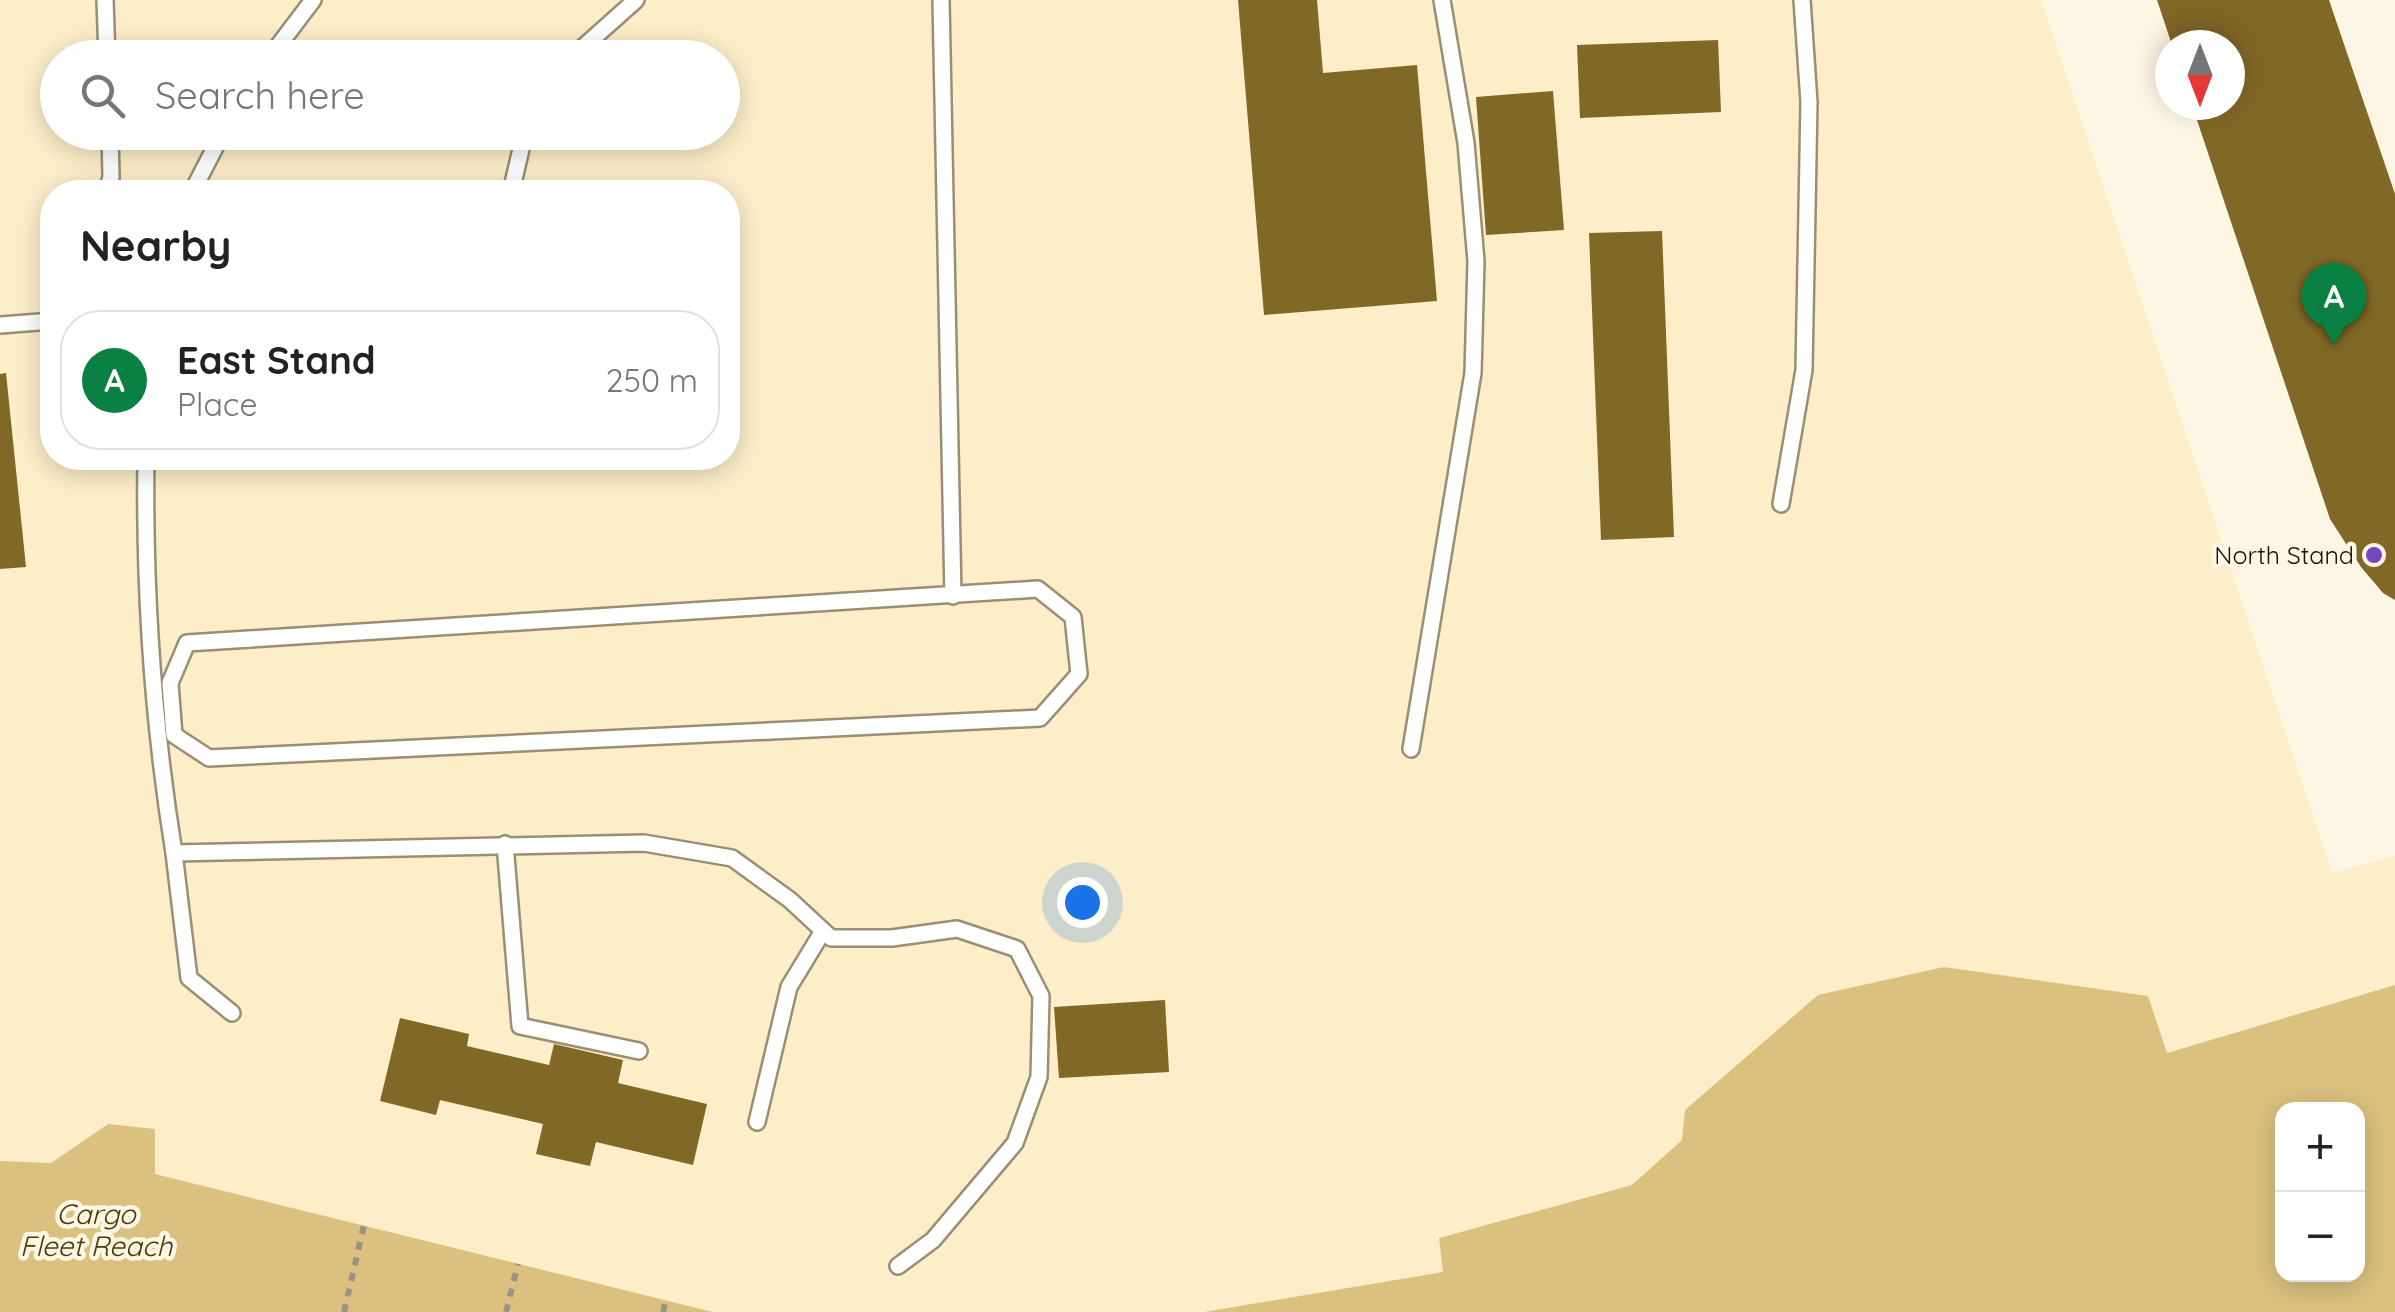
<!DOCTYPE html>
<html lang="en">
<head>
<meta charset="utf-8">
<style>
  body { margin:0; font-family:Quicksand,sans-serif; background:#f6f6f6; color:#222 }
  .controls { position:absolute; right:30px; bottom:30px; display:grid; overflow:hidden; border-radius:20px; box-shadow:0 5px 25px #0003 }
  .controls button { width:90px; height:90px; display:grid; place-items:center; padding:0; border:0; border-bottom:2px solid #e0e0e0; background:#fff; color:#222; font:50px sans-serif }
  .compass { position:absolute; left:2155px; top:30px; width:90px; height:90px; border-radius:50%; background:#fff; box-shadow:0 5px 25px #0003; rotate:180deg }
  .you { position:absolute; left:1082px; top:902px; width:35px; height:35px; margin:-25px; border:8px solid #fff; border-radius:50%; background:#1a73e8; box-shadow:0 0 0 15px #1a73e833 }
  .badge { display:grid; place-items:center; width:65px; height:65px; border-radius:50%; background:#0b8043; color:#fff; font-size:32px; font-weight:700 }
  .pin { position:absolute; translate:-50% -82px; filter:drop-shadow(0 2px 5px #0008) }
  .pin::after { content:''; position:absolute; top:52px; width:35px; height:30px; background:inherit; clip-path:polygon(0 0,100% 0,50% 100%) }
  .list { margin:0; padding:0; list-style:none }
  h2 { display:flex; justify-content:space-between; align-items:center; height:130px; margin:0; padding:0 40px; font-size:42px }
  h2 small { font-size:32px; font-weight:400; color:#767676 }
  .list li { display:grid; grid-template-columns:65px 1fr auto; gap:30px; align-items:center; box-sizing:border-box; height:140px; margin:0 20px 20px; padding:0 20px; border:2px solid #e0e0e0; border-radius:40px }
  .list b { display:block; font-size:38px; white-space:nowrap }
  .list p { margin:0; font-size:32px; white-space:nowrap; color:#767676 }
  .list em { font-size:32px; font-style:normal; color:#767676 }
  .icon { flex:none; width:55px; height:55px; fill:none; stroke:currentColor; stroke-width:2; stroke-linecap:round; stroke-linejoin:round }
  .map { position:relative; flex:none; width:2395px; height:1312px; overflow:hidden }
  .search { position:absolute; background:#fff; box-shadow:0 5px 25px #0003; left:40px; top:40px; width:700px; height:110px; display:flex; align-items:center; gap:25px; box-sizing:border-box; padding:0 35px; border-radius:55px; color:#767676; font-size:38px }
  .panel { position:absolute; background:#fff; box-shadow:0 5px 25px #0003; left:40px; top:180px; width:700px; height:290px; border-radius:40px }
  .map>svg:first-child { display:block }
  .built { fill:#fceec9; fill-rule:evenodd }
  .water { fill:#dac17f; fill-rule:evenodd }
  .building { fill:#806826 }
  .lines { fill:none; stroke-linecap:round; stroke-linejoin:round }
  .service-casing { stroke:#9a8f74; stroke-width:20 }
  .path { stroke:#999385; stroke-width:6; stroke-dasharray:8 8; stroke-linecap:butt }
  .service { stroke:#fff; stroke-width:15 }
  .poi-dot { fill:#7746bd; stroke:#fdf6e5; stroke-width:4 }
  .labels { text-anchor:middle; stroke-width:9; stroke-linejoin:round; paint-order:stroke }
  .poi-label { font-size:25px; fill:#151107; stroke:#fdf6e5; text-anchor:end }
  .water-label { font-size:28px; font-style:italic; fill:#4a3800; stroke:#fdf6e5 }
</style>
</head>
<body>
<div class="map">
<svg width="2395" height="1312" viewBox="0 0 2395 1312">
  <rect width="100%" height="100%" fill="#fdf6e5"/>
  <path class="built" d="M0 0H2041L2332 873 2395 856V985L2166 1053 2147 996 1944 967 1682 1140 1632 1185 1439 1238 1444 1272 1204 1312H713L155 1174 154 1129 108 1124 51 1163 0 1161ZM58 58H722V132H58ZM52 192H728V458H52Z"/>
  <g class="water">
    <path d="M1944 967 2148 996 2167 1053 2395 985V1312H1204L1443 1272 1439 1238 1632 1185 1682 1140 1685 1110 1818 995ZM2282 1110H2358V1274H2282Z"/>
    <polygon points="108,1124 155,1129 155,1174 713,1312 0,1312 0,1161 51,1163"/>
  </g>
  <g class="building">
    <polygon points="1238,0 1317,0 1323,73 1417,65 1437,301 1264,315"/>
    <polygon points="2157,0 2329,0 2395,194 2395,600 2383,593 2361,567 2330,519 2192,105 2230,105 2230,45 2172,45"/>
    <polygon points="1718,40 1721,112 1580,118 1577,45"/>
    <polygon points="1553,91 1564,230 1486,235 1476,97"/>
    <polygon points="1662,231 1674,537 1601,540 1589,233"/>
    <polygon points="6,373 26,567 0,569 0,374"/>
    <polygon points="1165,1000 1169,1072 1059,1078 1054,1007"/>
    <polygon points="400,1018 469,1034 467,1046 549,1065 554,1044 623,1060 618,1083 707,1104 693,1165 596,1142 590,1166 536,1154 543,1124 440,1100 436,1115 380,1101"/>
  </g>
  <g class="lines">
    <g class="service-casing">
      <g id="service">
        <polyline points="105,0 107,58"/>
        <polyline points="941,0 953,596"/>
        <polyline points="269,58 313,0"/>
        <polyline points="571,58 636,0"/>
        <polyline points="107,192 111,177 110,132"/>
        <polyline points="192,192 223,132"/>
        <polyline points="511,192 525,132"/>
        <polyline points="0,325 52,321"/>
        <path d="M146 458C144 590 153 723 174 853L644 843 732 858 790 900 831 938H892L957 929 1017 949 1041 996 1039 1077 1015 1143 933 1240 898 1266"/>
        <polyline points="1781,504 1804,370 1809,102 1802,0"/>
        <polygon points="1038,589 1073,617 1079,674 1040,718 209,758 174,735 170,683 187,643"/>
        <polyline points="1411,749 1473,373 1476,261 1466,143 1442,0"/>
        <polyline points="505,844 520,1026 639,1051"/>
        <polyline points="174,853 189,978 232,1013"/>
        <polyline points="757,1122 789,987 823,931"/>
      </g>
    </g>
    <g class="path">
      <polyline points="344,1312 364,1225"/>
      <polyline points="506,1312 518,1264"/>
      <polyline points="663,1312 666,1300"/>
    </g>
    <use href="#service" class="service"/>
  </g>
  <circle class="poi-dot" cx="2374" cy="555" r="10"/>
  <g class="labels">
    <g class="poi-label">
      <text x="2354" y="564">North Stand</text>
    </g>
    <g class="water-label">
      <text x="96" y="1224">Cargo<tspan x="96" dy="32">Fleet Reach</tspan></text>
    </g>
  </g>
</svg>
<div class="controls">
<button>+</button>
<button>−</button>
</div>
<svg class="compass" viewBox="-18 -18 36 36"><path d="M0-13l5 13h-10z" fill="#e53935"/><path d="M0 13l5-13h-10z" fill="#767676"/></svg>
<div class="you"></div>
<div class="pin badge" style="left:2334px;top:345px">A</div>
<div class="search"><svg class="icon" aria-label="search" viewBox="0 0 24 24"><circle cx="10" cy="10" r="6"/><path d="M15 15l6 6"/></svg>Search here</div>
<section class="panel">
<h2>Nearby<small></small></h2>
<ul class="list">
<li><span class="badge">A</span><div><b>East Stand</b><p>Place</p></div><em>250 m</em></li>
</ul>
</section>
</div>
</body>
</html>
